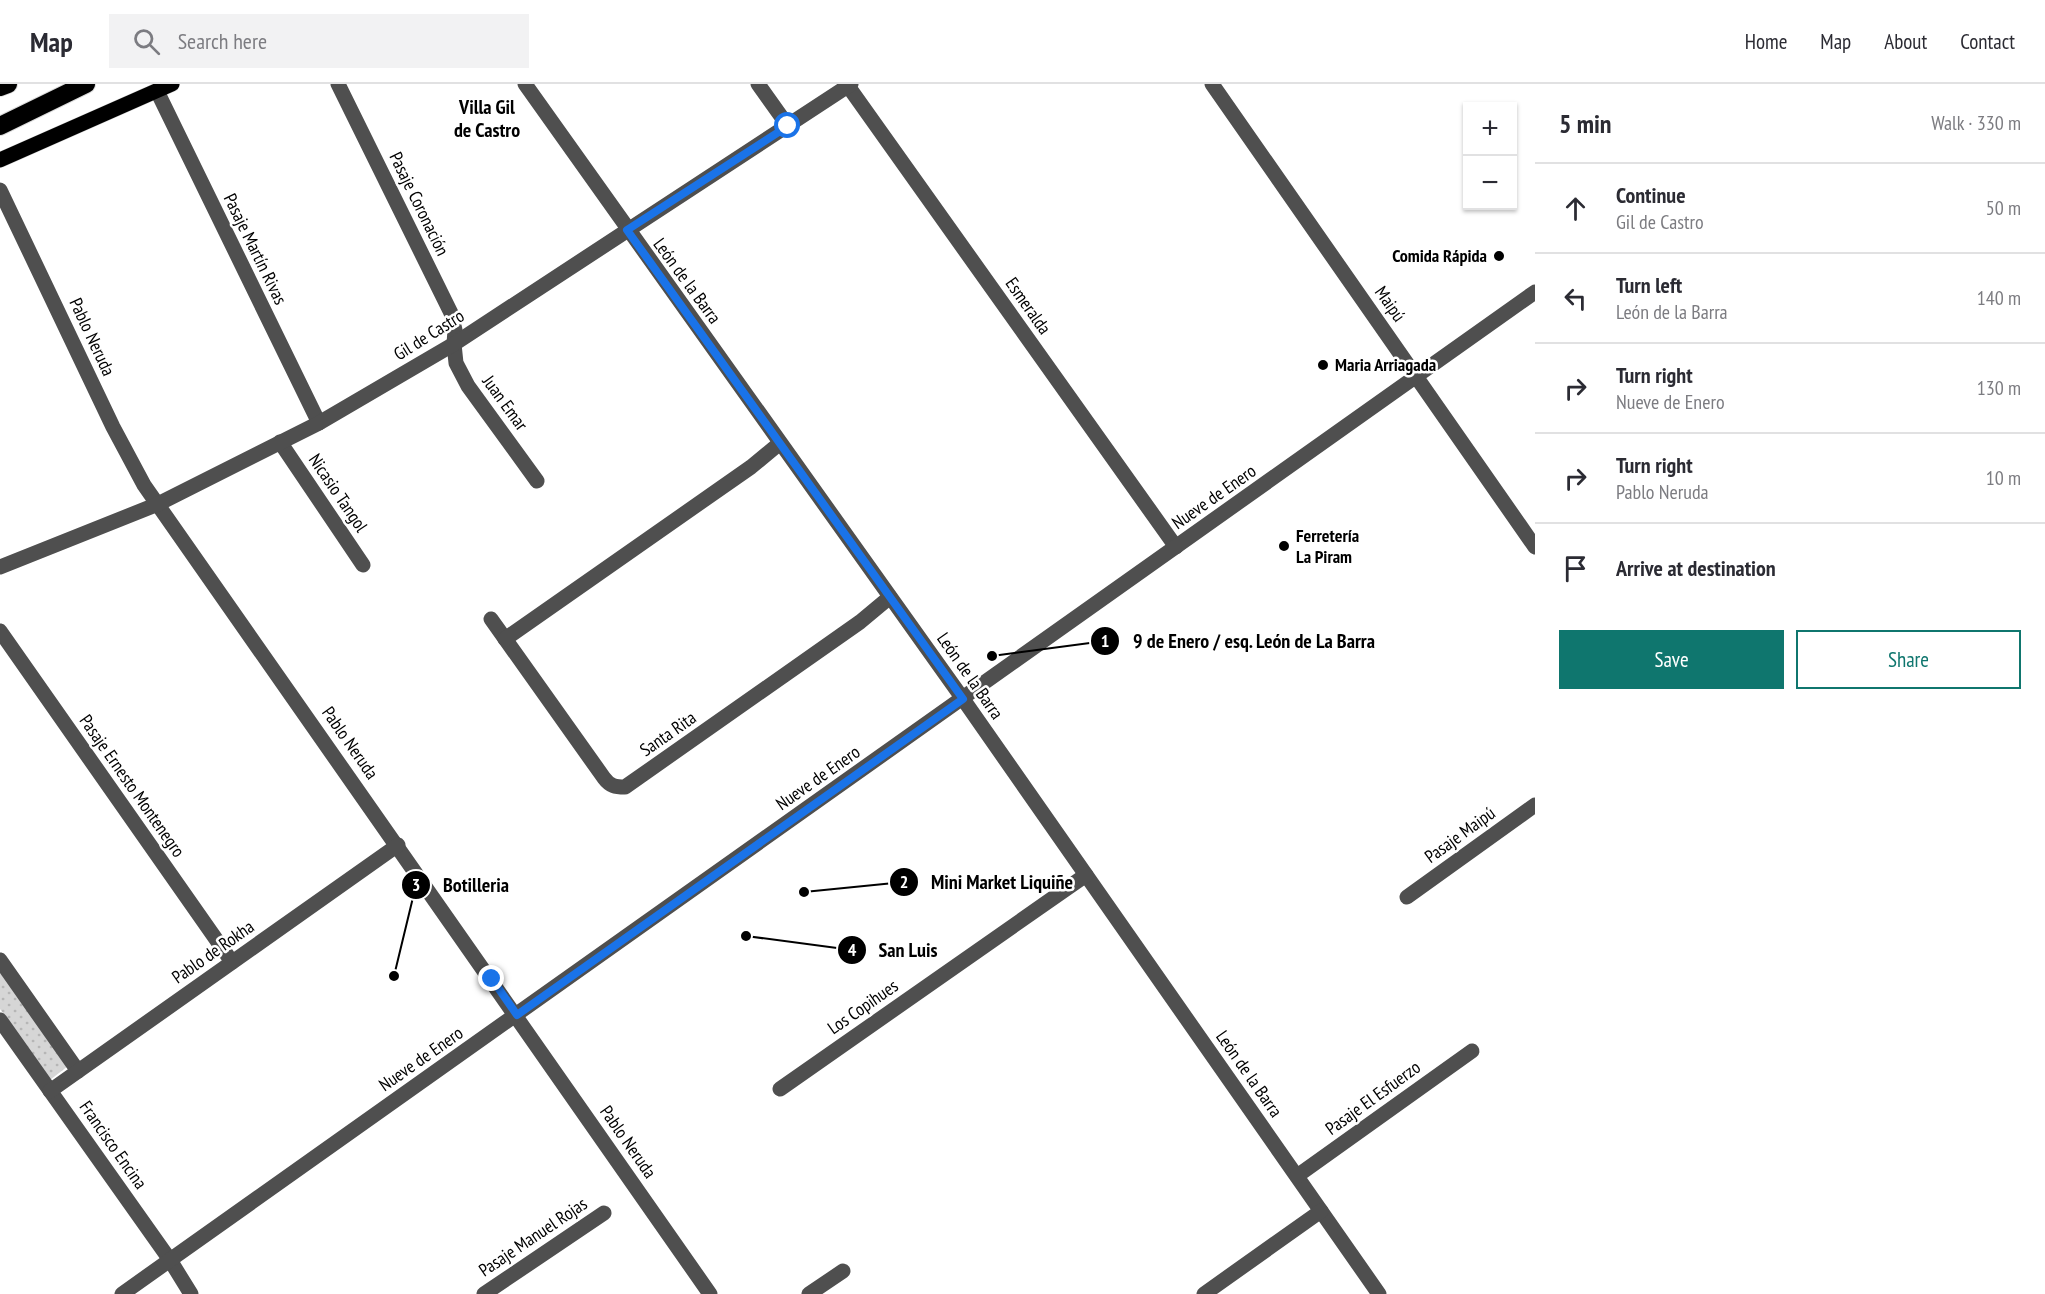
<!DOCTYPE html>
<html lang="en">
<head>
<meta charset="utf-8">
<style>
  body { margin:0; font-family:"PT Sans Narrow",sans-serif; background:#f2f2f3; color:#2b2b33 }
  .controls { position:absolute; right:18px; top:18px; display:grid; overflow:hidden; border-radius:0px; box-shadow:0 2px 4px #0004 }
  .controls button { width:54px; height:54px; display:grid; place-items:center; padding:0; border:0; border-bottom:2px solid #e1e1e2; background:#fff; color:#2b2b33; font:30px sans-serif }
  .stop { position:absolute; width:18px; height:18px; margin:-14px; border:4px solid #1a73e8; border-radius:50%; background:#fff }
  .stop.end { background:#1a73e8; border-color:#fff; box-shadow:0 2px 6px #0008 }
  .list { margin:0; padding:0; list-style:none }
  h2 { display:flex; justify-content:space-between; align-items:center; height:78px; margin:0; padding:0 24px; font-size:26px }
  h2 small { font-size:20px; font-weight:400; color:#7c7c81 }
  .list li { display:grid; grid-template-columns:39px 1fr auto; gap:18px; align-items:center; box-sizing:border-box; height:90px; padding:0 24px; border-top:2px solid #e1e1e2 }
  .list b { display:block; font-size:22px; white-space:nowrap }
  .list p { margin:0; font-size:20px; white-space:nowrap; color:#7c7c81 }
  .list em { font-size:20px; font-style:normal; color:#7c7c81 }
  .actions { display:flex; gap:12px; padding:18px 24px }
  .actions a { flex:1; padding:14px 0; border:2px solid #0f766e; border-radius:0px; text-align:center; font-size:21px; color:#0f766e }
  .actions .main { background:#0f766e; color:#fff }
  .icon { flex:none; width:33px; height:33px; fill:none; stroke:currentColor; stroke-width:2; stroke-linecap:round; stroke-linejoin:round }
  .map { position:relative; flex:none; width:1535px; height:1210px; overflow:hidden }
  header { display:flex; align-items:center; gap:36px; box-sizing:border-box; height:84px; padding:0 30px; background:#fff; border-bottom:2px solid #e1e1e2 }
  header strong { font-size:28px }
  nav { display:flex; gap:33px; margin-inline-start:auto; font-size:21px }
  .search { width:420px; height:54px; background:#f2f2f3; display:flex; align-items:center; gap:15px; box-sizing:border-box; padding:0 21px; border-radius:0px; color:#7c7c81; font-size:22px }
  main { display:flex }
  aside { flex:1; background:#fff }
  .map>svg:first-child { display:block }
  .grass { fill:url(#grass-dots) }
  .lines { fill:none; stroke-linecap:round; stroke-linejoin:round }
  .major-casing { stroke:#dbdbdb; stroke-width:16 }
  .highway-casing { stroke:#dbdbdb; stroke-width:20 }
  .minor { stroke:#4f4f4f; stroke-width:15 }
  .major { stroke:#000; stroke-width:15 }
  .highway { stroke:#000; stroke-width:18 }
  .route { stroke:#1a73e8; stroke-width:8 }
  .poi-dot { fill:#000; stroke:#fff; stroke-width:2 }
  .labels { text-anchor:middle; stroke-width:5; stroke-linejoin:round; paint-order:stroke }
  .street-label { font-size:18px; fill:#000; stroke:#fff }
  .poi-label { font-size:18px; font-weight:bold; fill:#000; stroke:#fff; text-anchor:start }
  .neighbourhood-label { font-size:20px; font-weight:bold; fill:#000; stroke:#fff }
  .leader { fill:none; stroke:#000; stroke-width:2 }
  .callout-dot { fill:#000; stroke:#fff; stroke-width:2 }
  .mark-label { font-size:18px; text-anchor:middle; font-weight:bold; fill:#fff }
  .callout-label { font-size:20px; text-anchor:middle; font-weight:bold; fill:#000; stroke:#fff; stroke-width:5; stroke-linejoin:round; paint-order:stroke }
</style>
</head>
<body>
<header>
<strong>Map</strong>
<div class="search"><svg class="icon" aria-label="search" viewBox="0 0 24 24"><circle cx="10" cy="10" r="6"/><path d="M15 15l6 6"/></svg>Search here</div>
<nav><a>Home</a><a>Map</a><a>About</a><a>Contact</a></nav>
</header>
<main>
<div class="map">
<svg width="1535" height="1210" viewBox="0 0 1535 1210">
  <defs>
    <pattern id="grass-dots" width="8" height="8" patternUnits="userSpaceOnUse" patternTransform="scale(1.5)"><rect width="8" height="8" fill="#d6d6d6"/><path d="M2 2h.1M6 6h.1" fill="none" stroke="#b6b6b6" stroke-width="1.8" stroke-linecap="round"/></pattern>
  </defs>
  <rect width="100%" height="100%" fill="#fff"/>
  <polygon class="grass" points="0,886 68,982 50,996 0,925"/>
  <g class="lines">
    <g class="major-casing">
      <polyline id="major" points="0,76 172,0"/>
    </g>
    <g class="highway-casing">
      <g id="highway">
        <polyline points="0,3 8,0"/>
        <polyline points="0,42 86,0"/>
      </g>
    </g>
    <g class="minor">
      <polyline points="338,0 451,229 455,246 454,260 456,279 468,302 537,397"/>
      <polyline points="525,0 963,615 1379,1210"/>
      <polyline points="758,0 788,42"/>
      <polyline points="1212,0 1535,463"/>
      <polyline points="848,2 1176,463"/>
      <polyline points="157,7 319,339"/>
      <polyline points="0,106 113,343 144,401 710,1210"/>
      <polyline points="280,358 363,481"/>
      <polyline points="0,483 158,420 319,339 454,260 851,0"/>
      <path d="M491 535 604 694C610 702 615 703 625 703L860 538 890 513"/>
      <polyline points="0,547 232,878"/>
      <polyline points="505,555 751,383 780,359"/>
      <polyline points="1407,813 1535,721"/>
      <polyline points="0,876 78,987"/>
      <polyline points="0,936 170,1176 191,1210"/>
      <polyline points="780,1005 1086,791"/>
      <polyline points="50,1007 398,761"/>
      <polyline points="1297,1092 1472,967"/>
      <polyline points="122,1210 1535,208"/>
      <polyline points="484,1210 604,1129"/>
      <polyline points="809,1210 843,1187"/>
      <polyline points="1204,1210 1321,1127"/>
    </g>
    <use href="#major" class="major"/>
    <use href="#highway" class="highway"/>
  </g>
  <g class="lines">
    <polyline class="route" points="492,895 517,931 963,615 627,146 788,42"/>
  </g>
  <g class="poi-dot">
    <circle cx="1499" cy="172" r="6"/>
    <circle cx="1323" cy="281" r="6"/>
    <circle cx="1284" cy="462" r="6"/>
  </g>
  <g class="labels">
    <g class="street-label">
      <text transform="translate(419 120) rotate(64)" y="6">Pasaje Coronación</text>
      <text transform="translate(255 165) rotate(64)" y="6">Pasaje Martín Rivas</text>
      <text transform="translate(687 197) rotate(54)" y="6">León de la Barra</text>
      <text transform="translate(1390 220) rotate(55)" y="6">Maipú</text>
      <text transform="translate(1028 222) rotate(55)" y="6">Esmeralda</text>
      <text transform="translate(429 251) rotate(-32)" y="6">Gil de Castro</text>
      <text transform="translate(92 253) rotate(65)" y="6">Pablo Neruda</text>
      <text transform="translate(505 319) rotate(54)" y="6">Juan Emar</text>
      <text transform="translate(338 409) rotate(56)" y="6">Nicasio Tangol</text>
      <text transform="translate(1214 413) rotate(-35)" y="6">Nueve de Enero</text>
      <text transform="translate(970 592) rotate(55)" y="6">León de la Barra</text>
      <text transform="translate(668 650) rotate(-35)" y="6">Santa Rita</text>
      <text transform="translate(350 659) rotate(55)" y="6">Pablo Neruda</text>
      <text transform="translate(818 694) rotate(-35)" y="6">Nueve de Enero</text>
      <text transform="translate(132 702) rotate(55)" y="6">Pasaje Ernesto Montenegro</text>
      <text transform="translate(1460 751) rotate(-36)" y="6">Pasaje Maipú</text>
      <text transform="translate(213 868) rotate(-35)" y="6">Pablo de Rokha</text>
      <text transform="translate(863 923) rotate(-35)" y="6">Los Copihues</text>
      <text transform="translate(421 975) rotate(-35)" y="6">Nueve de Enero</text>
      <text transform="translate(1249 990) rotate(55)" y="6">León de la Barra</text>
      <text transform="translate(1373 1014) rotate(-36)" y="6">Pasaje El Esfuerzo</text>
      <text transform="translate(628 1058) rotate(55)" y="6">Pablo Neruda</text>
      <text transform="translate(113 1061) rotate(55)" y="6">Francisco Encina</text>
      <text transform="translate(533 1153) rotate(-34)" y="6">Pasaje Manuel Rojas</text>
    </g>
    <g class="poi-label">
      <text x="1487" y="178" text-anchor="end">Comida Rápida</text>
      <text x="1335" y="287">Maria Arriagada</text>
      <text x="1296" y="458">Ferretería<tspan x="1296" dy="21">La Piram</tspan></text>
    </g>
    <g class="neighbourhood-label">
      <text x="487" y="30">Villa Gil<tspan x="487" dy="23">de Castro</tspan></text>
    </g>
  </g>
  <path class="leader" d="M992 572L1105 557M804 808L904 798M394 892L416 801M746 852L852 866"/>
  <g class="callout-dot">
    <circle cx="992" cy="572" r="6"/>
    <circle cx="804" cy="808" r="6"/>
    <circle cx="394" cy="892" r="6"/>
    <circle cx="746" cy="852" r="6"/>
    <circle cx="1105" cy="557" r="15"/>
    <circle cx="904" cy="798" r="15"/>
    <circle cx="416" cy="801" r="15"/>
    <circle cx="852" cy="866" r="15"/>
  </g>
  <g class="mark-label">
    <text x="1105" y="563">1</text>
    <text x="904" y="804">2</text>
    <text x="416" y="807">3</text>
    <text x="852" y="872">4</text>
  </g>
  <g class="callout-label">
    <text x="1254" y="564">9 de Enero / esq. León de La Barra</text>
    <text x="1002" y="805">Mini Market Liquiñe</text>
    <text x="476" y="808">Botilleria</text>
    <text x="908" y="873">San Luis</text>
  </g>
</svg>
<div class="controls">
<button>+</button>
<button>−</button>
</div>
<div class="stop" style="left:788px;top:42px"></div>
<div class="stop end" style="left:492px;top:895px"></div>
</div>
<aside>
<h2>5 min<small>Walk · 330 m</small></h2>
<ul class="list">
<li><svg class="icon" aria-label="ahead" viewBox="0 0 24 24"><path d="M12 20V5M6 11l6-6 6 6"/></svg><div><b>Continue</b><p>Gil de Castro</p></div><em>50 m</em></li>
<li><svg class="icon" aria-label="left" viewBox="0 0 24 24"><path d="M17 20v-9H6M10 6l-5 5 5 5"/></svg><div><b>Turn left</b><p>León de la Barra</p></div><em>140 m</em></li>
<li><svg class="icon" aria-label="right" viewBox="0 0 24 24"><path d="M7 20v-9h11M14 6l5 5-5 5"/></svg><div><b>Turn right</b><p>Nueve de Enero</p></div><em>130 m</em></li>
<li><svg class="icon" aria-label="right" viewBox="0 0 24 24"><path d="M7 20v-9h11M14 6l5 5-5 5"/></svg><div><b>Turn right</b><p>Pablo Neruda</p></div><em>10 m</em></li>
<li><svg class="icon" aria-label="arrive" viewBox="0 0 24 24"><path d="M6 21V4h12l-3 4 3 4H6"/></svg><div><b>Arrive at destination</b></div></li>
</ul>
<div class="actions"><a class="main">Save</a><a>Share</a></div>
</aside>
</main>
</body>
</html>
